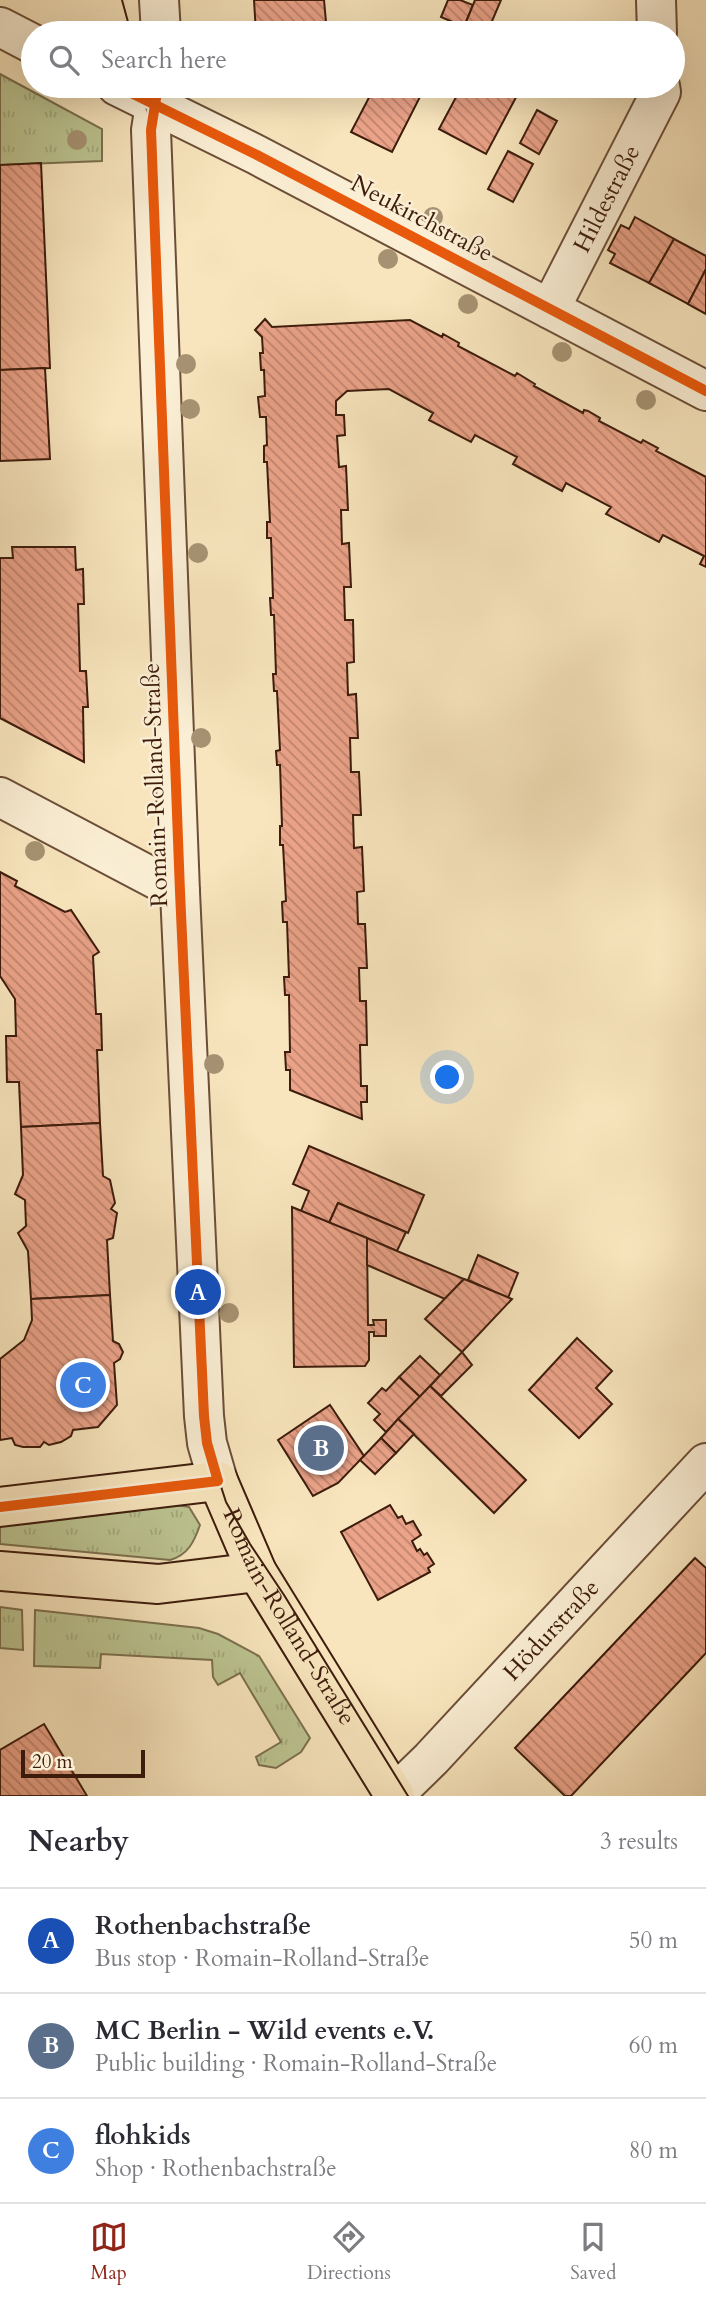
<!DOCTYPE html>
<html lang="en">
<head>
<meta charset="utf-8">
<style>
  body { margin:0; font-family:Cardo,serif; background:#f7f7f7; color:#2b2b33 }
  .scale { position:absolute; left:21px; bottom:18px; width:124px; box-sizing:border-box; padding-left:7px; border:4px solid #3d1c0c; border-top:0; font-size:19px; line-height:24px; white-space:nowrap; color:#3d1c0c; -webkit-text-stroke:5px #faeed4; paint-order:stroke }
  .you { position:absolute; left:448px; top:1078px; width:24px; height:24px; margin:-18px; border:5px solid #fff; border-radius:50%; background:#1a73e8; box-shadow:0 0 0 10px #1a73e833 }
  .badge { display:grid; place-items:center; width:46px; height:46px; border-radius:50%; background:#8f2418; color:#fff; font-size:23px; font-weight:700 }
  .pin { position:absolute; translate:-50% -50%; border:4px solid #fff; box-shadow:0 2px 7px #0006 }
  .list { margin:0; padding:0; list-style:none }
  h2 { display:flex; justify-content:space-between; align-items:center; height:91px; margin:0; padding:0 28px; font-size:30px }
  h2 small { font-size:23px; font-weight:400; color:#7c7c81 }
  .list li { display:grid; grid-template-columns:46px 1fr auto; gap:21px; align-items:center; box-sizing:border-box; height:105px; padding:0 28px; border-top:2px solid #e1e1e2 }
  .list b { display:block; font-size:26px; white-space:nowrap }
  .list p { margin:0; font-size:23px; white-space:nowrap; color:#7c7c81 }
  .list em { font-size:23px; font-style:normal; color:#7c7c81 }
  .icon { flex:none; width:38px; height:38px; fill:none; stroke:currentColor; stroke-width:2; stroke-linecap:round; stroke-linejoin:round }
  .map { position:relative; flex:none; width:706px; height:1796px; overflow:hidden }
  .search { position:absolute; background:#fff; box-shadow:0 7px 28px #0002; left:21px; right:21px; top:21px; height:77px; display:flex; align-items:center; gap:18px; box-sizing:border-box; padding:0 24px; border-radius:38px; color:#7c7c81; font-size:26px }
  .sheet { height:406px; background:#fff }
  nav { display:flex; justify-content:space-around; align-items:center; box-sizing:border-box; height:98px; border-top:2px solid #e1e1e2; background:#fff; font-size:19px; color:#7c7c81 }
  nav a { display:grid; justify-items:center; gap:4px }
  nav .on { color:#8f2418 }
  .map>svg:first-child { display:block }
  .grass { fill:url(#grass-tufts); stroke:#7c704f; stroke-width:2 }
  .building { fill:url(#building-back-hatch); stroke:#3d1c0c; stroke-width:2 }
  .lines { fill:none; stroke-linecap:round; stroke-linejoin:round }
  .minor-casing { stroke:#6c4e38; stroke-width:42 }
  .major-casing { stroke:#3d1c0c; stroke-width:42 }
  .minor { stroke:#faeed4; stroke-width:38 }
  .major { stroke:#f8e5bd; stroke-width:38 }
  .tram { stroke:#3d1c0c; stroke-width:2 }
  .cycleway-casing { stroke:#faeed4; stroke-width:15 }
  .cycleway { stroke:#e8590c; stroke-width:10 }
  .tree { fill:#a69272 }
  .labels { text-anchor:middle; stroke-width:5; stroke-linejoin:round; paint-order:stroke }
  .street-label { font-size:24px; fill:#3d1c0c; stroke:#faeed4 }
</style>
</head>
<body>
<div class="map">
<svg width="706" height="1796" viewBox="0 0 706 1796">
  <defs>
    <pattern id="grass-tufts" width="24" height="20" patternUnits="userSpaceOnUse" patternTransform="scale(1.75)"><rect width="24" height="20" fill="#bcc592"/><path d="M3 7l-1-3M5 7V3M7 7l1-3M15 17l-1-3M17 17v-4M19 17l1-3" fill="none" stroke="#a2a97d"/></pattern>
    <pattern id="building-back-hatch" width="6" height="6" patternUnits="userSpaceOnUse" patternTransform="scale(1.75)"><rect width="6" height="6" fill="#eba389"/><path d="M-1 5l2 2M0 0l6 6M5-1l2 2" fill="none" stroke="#c0846e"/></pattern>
  </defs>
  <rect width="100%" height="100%" fill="#f8e5bd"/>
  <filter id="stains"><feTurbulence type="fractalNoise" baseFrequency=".00286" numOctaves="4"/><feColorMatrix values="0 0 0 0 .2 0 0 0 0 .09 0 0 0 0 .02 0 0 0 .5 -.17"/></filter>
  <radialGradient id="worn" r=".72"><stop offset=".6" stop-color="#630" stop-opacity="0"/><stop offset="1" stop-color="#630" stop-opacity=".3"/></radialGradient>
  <g class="grass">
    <polygon points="0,74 102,129 102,161 0,165"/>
    <path d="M165 1503 189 1507 200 1525C194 1542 188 1555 170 1560L0 1544V1526L32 1523 61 1513Z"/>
    <polygon points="0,1607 22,1610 23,1650 0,1648"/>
    <polygon points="35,1610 199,1628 218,1634 259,1656 310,1738 301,1752 276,1768 259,1765 256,1757 281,1742 240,1673 218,1685 213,1677 212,1660 101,1654 100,1668 34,1666"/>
  </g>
  <g class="building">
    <polygon points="254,0 324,0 327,33 256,33"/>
    <polygon points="448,0 460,0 473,5 464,27 441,17"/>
    <polygon points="475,0 501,0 487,33 480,33 464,27"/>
    <polygon points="274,86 311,86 295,92 283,91"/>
    <polygon points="375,86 425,87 392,152 351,132"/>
    <polygon points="462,86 522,86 486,154 439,129"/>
    <polygon points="537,110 557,121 539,154 520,143"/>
    <polygon points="508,151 533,164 513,202 488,189"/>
    <polygon points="41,163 50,368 0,370 0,165"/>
    <polygon points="635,217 674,239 649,283 610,263 615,254 608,250 621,225 629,229"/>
    <polygon points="674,239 706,256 706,269 688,304 649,283"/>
    <polygon points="706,269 706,314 688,304"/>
    <polygon points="265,319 272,327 410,320 442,337 443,334 459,343 458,346 515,376 517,373 535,384 534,386 583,413 584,410 588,411 600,418 599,421 641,443 643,440 658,448 656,451 706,477 706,567 700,564 704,556 663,535 659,542 606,514 611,507 566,483 562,491 513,464 517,457 475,435 471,442 429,420 433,413 389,389 347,391 336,401 336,415 344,415 345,435 337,436 339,467 346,466 348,510 341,510 342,544 349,543 351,587 344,587 345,620 353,620 354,662 347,663 348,695 356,694 358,738 350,738 351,772 359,772 361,815 353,815 354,848 362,847 364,891 357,892 358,924 365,924 367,968 359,968 360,1001 366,1001 367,1045 360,1045 361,1086 367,1086 367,1102 361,1102 362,1119 290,1090 290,1070 286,1070 285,1052 290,1052 289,995 285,995 284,977 289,977 287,922 283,922 282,902 286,901 283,845 280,845 280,826 282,826 280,765 277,765 276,751 280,750 277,691 274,691 273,674 276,674 274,615 271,615 270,598 273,598 271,538 267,538 267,522 270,522 267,462 264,462 264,446 267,445 266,417 260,417 258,397 265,396 264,370 261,370 260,353 263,353 262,337 255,330"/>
    <polygon points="45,368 50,459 0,461 0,370"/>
    <polygon points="12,547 75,547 76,570 83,569 84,604 78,604 80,671 86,671 88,707 83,707 84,762 0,718 0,558 13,558"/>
    <polygon points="0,872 17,881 15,886 65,912 71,910 99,952 93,956 96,1014 101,1014 102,1050 97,1050 100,1123 21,1127 19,1082 7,1082 6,1036 16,1036 15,999 0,976"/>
    <polygon points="100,1123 103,1176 110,1180 115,1203 111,1209 117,1213 113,1238 107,1240 110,1295 31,1299 28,1251 18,1233 26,1226 25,1200 15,1194 23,1175 21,1127"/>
    <polygon points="309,1146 424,1195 408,1233 338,1203 329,1223 301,1211 309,1191 293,1184"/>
    <polygon points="338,1203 406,1232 397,1251 329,1223"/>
    <polygon points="292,1207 367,1238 368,1325 374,1325 373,1320 386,1320 386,1336 374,1336 374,1332 369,1332 369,1360 365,1366 294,1367"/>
    <polygon points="367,1238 397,1251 464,1279 445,1299 367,1265"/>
    <polygon points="478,1255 518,1273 508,1298 468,1280"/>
    <polygon points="464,1279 512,1299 462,1352 425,1319"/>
    <polygon points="110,1295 113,1341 119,1344 123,1352 120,1359 114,1363 117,1405 98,1427 73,1430 71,1436 61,1442 49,1445 44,1442 40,1447 23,1447 15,1445 12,1438 0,1440 0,1359 24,1340 32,1320 31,1299"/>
    <polygon points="577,1338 612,1371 596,1388 612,1404 579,1438 529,1390"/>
    <polygon points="462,1352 472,1365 441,1396 430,1386"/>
    <polygon points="420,1356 440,1375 420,1397 399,1377"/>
    <polygon points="399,1377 420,1397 386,1432 374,1420 380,1414 368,1403 382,1388 386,1391"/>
    <polygon points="430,1386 526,1480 494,1513 398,1419"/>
    <polygon points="330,1405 364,1456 338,1483 313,1496 278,1440"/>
    <polygon points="398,1419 414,1434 396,1453 381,1438"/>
    <polygon points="381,1438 396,1453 375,1474 360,1460"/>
    <polygon points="390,1505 398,1518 402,1516 406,1524 413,1521 421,1535 412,1541 417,1551 420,1549 424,1555 427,1553 434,1564 428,1568 430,1572 378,1600 341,1532"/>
    <polygon points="695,1558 706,1568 706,1653 571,1796 565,1796 515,1748"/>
    <polygon points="44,1724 87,1796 0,1796 0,1750"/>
  </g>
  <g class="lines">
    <g class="minor-casing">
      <g id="minor">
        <polyline points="159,0 161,33"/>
        <polyline points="656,0 657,33"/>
        <polyline points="0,27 33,44"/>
        <polyline points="117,86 257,155 706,391"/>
        <polyline points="158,86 151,130 180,892 204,1416 207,1443 218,1481"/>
        <path id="s1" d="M550 309 661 92 660 86"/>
        <polyline points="0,797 180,892"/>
        <path id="s2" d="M394 1795 431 1759 706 1463"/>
      </g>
    </g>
    <g class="major-casing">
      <g id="major">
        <path id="s3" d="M0 1507 218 1481 257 1572 395 1796"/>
        <polyline points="0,1571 158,1584 257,1572"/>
      </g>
    </g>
    <use href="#minor" class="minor"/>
    <use href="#major" class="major"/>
    <g class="tram">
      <polyline points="122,0 131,33"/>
      <polyline points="142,86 151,130 180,892 198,1292 207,1443 226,1502 250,1544 284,1595 408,1796"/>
    </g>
    <g class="cycleway-casing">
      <g id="cycleway">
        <polyline points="117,86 257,155 706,391"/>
        <polyline points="0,1507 218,1481 207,1443 204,1416 180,892 151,130 158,86"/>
      </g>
    </g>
    <use href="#cycleway" class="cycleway"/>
  </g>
  <g class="tree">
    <circle cx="77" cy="140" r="10"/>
    <circle cx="433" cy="217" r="10"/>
    <circle cx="388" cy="259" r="10"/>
    <circle cx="468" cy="304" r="10"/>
    <circle cx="562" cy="352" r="10"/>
    <circle cx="186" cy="364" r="10"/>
    <circle cx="646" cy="400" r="10"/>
    <circle cx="190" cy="409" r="10"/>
    <circle cx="198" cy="553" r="10"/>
    <circle cx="201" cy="738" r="10"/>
    <circle cx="35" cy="851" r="10"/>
    <circle cx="214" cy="1064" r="10"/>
    <circle cx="229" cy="1313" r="10"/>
  </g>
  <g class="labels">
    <g class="street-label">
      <text dy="8" stroke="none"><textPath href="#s1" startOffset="124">Hildestraße</textPath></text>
      <text transform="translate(422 218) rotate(28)" y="8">Neukirchstraße</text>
      <text transform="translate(155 785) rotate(-92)" y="8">Romain-Rolland-Straße</text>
      <text dy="8" stroke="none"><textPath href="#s3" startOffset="373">Romain-Rolland-Straße</textPath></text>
      <text dy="8" stroke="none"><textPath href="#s2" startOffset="228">Hödurstraße</textPath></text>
    </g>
  </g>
  <rect width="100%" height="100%" filter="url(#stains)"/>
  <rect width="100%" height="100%" fill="url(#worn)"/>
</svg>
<div class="scale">20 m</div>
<div class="you"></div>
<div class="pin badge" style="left:198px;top:1292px;background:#1a4fb4">A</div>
<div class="pin badge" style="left:321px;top:1448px;background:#5c6f8a">B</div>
<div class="pin badge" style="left:83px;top:1385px;background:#3f7fe0">C</div>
<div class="search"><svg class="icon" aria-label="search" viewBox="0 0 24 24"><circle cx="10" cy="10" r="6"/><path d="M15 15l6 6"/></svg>Search here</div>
</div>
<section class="sheet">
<h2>Nearby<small>3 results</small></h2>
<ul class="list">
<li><span class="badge" style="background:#1a4fb4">A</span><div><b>Rothenbachstraße</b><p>Bus stop · Romain-Rolland-Straße</p></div><em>50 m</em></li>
<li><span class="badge" style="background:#5c6f8a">B</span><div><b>MC Berlin - Wild events e.V.</b><p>Public building · Romain-Rolland-Straße</p></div><em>60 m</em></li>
<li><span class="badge" style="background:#3f7fe0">C</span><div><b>flohkids</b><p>Shop · Rothenbachstraße</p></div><em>80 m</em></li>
</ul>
</section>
<nav>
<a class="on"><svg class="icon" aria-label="map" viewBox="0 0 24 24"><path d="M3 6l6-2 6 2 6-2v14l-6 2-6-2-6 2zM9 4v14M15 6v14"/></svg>Map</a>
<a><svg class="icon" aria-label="directions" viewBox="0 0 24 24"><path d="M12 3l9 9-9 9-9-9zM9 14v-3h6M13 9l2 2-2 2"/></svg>Directions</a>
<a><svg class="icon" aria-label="saved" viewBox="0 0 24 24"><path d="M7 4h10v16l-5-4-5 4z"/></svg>Saved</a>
</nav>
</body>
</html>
